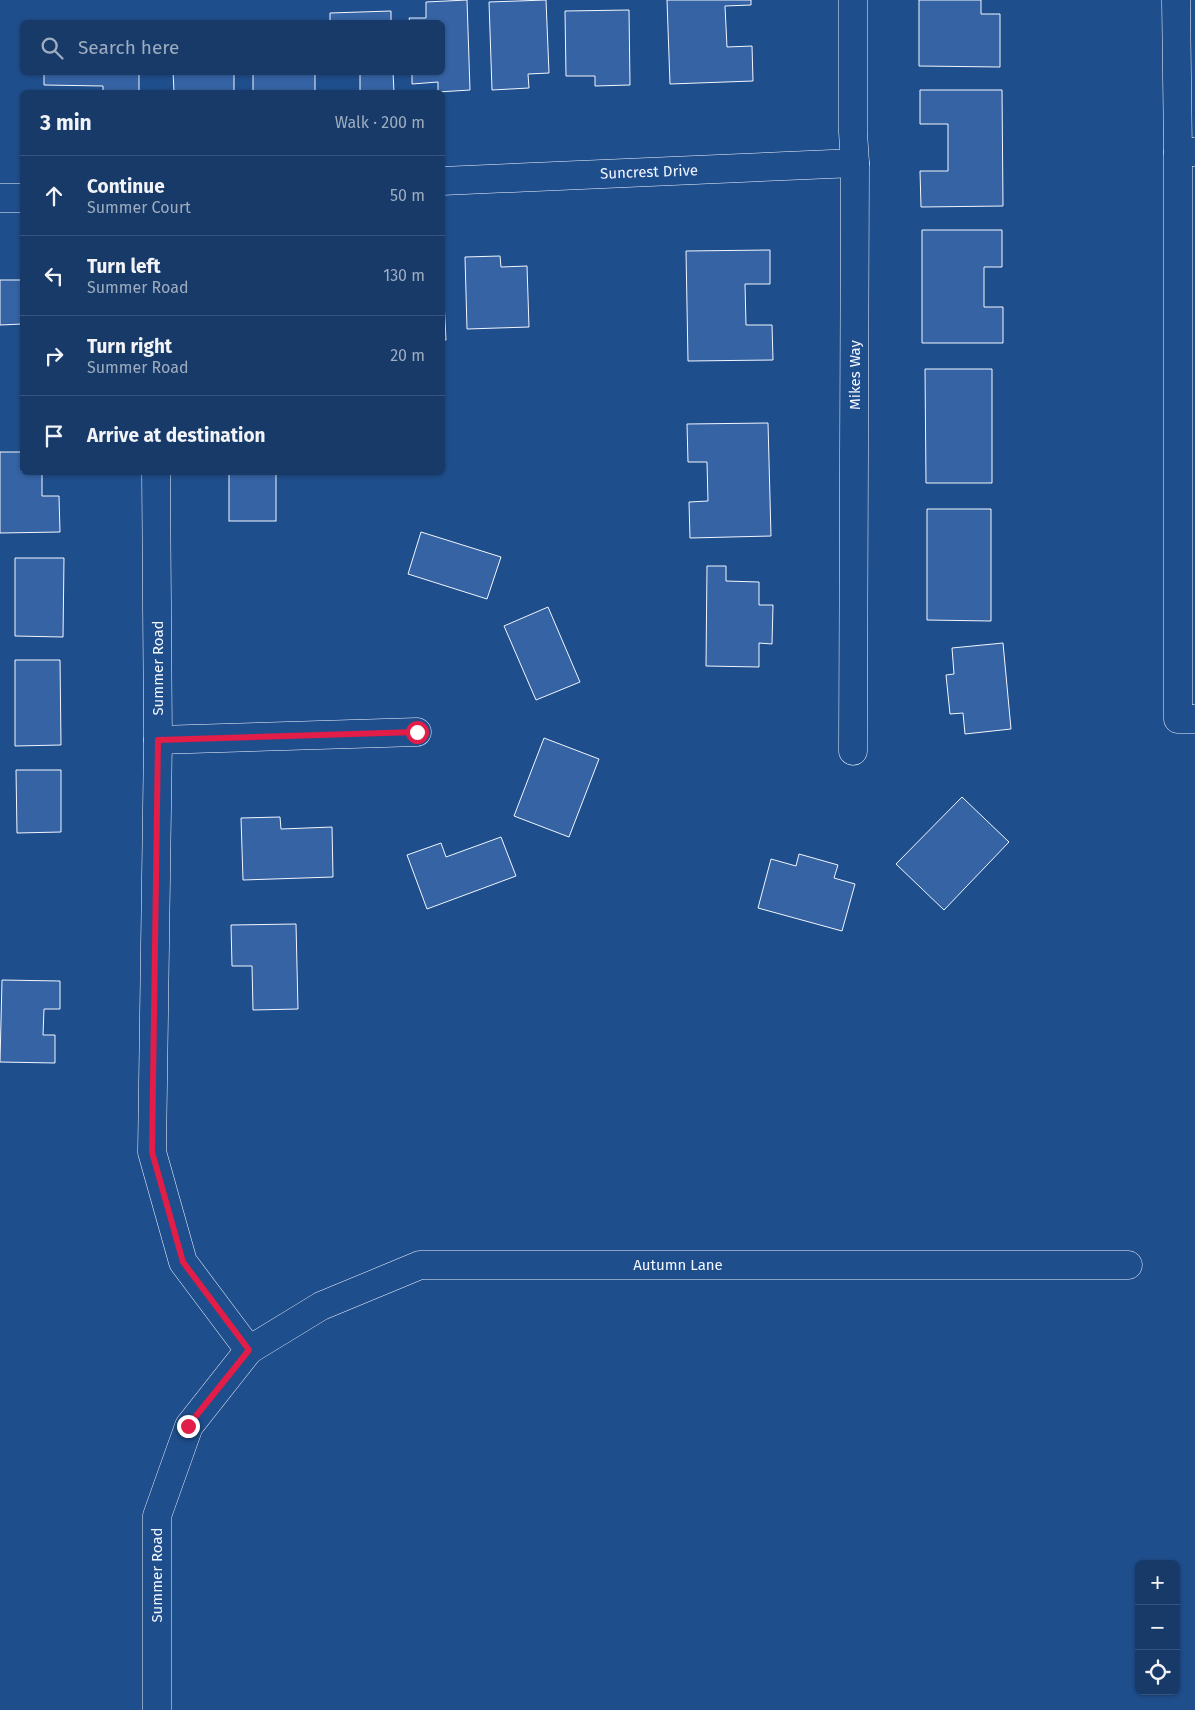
<!DOCTYPE html>
<html lang="en">
<head>
<meta charset="utf-8">
<style>
  body { margin:0; font-family:"Fira Sans",sans-serif; background:#20416f; color:#f1f3f6 }
  .controls { position:absolute; right:15px; bottom:15px; display:grid; overflow:hidden; border-radius:8px; box-shadow:0 1px 4px #0004 }
  .controls button { width:45px; height:45px; display:grid; place-items:center; padding:0; border:0; border-bottom:1px solid #36547d; background:#173a69; color:#f1f3f6; font:25px sans-serif }
  .stop { position:absolute; width:15px; height:15px; margin:-11px; border:4px solid #e11d48; border-radius:50%; background:#fff }
  .stop.end { background:#e11d48; border-color:#fff; box-shadow:0 1px 5px #0008 }
  .list { margin:0; padding:0; list-style:none }
  h2 { display:flex; justify-content:space-between; align-items:center; height:65px; margin:0; padding:0 20px; font-size:21px }
  h2 small { font-size:16px; font-weight:400; color:#9eadc0 }
  .list li { display:grid; grid-template-columns:32px 1fr auto; gap:15px; align-items:center; box-sizing:border-box; height:80px; padding:0 20px; border-top:1px solid #36547d }
  .list b { display:block; font-size:19px; white-space:nowrap }
  .list p { margin:0; font-size:16px; white-space:nowrap; color:#9eadc0 }
  .list em { font-size:16px; font-style:normal; color:#9eadc0 }
  .icon { flex:none; width:28px; height:28px; fill:none; stroke:currentColor; stroke-width:2; stroke-linecap:round; stroke-linejoin:round }
  .map { position:relative; flex:none; width:1195px; height:1710px; overflow:hidden }
  .search { position:absolute; background:#173a69; box-shadow:0 1px 4px #0004; left:20px; top:20px; width:425px; height:55px; display:flex; align-items:center; gap:12px; box-sizing:border-box; padding:0 18px; border-radius:8px; color:#9eadc0; font-size:19px }
  .panel { position:absolute; background:#173a69; box-shadow:0 1px 4px #0004; left:20px; top:90px; width:425px; height:385px; border-radius:8px }
  .map>svg:first-child { display:block }
  .building { fill:#3563a3; stroke:#f2f6ff }
  .lines { fill:none; stroke-linecap:round; stroke-linejoin:round }
  .minor-casing { stroke:#f2f6ff; stroke-width:29 }
  .minor { stroke:#1f4e8c; stroke-width:28 }
  .route { stroke:#e11d48; stroke-width:6 }
  .labels { text-anchor:middle; stroke-width:4; stroke-linejoin:round; paint-order:stroke }
  .street-label { font-size:15px; fill:#f2f6ff; stroke:#1f4e8c }
</style>
</head>
<body>
<div class="map">
<svg width="1195" height="1710" viewBox="0 0 1195 1710">
  <rect width="100%" height="100%" fill="#1f4e8c"/>
  <g class="building">
    <polygon points="467,0 470,90 438,92 438,82 412,84 412,72 442,72 442,22 410,22 409,18 426,18 426,2"/>
    <polygon points="546,0 549,73 528,74 529,88 492,90 489,2"/>
    <polygon points="667,0 751,0 751,5 725,6 727,47 752,46 753,81 670,84"/>
    <polygon points="919,0 981,0 981,14 1000,14 1000,67 919,66"/>
    <polygon points="629,10 630,85 595,86 595,76 566,76 565,11"/>
    <polygon points="391,11 391,22 330,22 330,13"/>
    <polygon points="44,72 139,72 139,92 103,92 103,86 44,85"/>
    <polygon points="173,72 234,72 234,91 174,92"/>
    <polygon points="253,72 315,72 315,92 253,91"/>
    <polygon points="360,72 393,72 394,92 360,92"/>
    <polygon points="920,90 1002,90 1003,206 921,207 920,171 948,171 948,124 920,124"/>
    <polygon points="922,230 1002,230 1002,267 984,267 984,307 1003,307 1003,343 922,343"/>
    <polygon points="770,250 770,284 745,284 746,325 772,325 773,360 688,361 686,251"/>
    <polygon points="500,256 501,267 527,266 529,327 467,329 465,257"/>
    <polygon points="442,261 446,340 442,340"/>
    <polygon points="0,280 22,280 22,324 0,325"/>
    <polygon points="925,369 992,369 992,483 926,483"/>
    <polygon points="768,423 771,536 690,538 689,502 708,501 707,462 688,462 687,424"/>
    <polygon points="0,452 22,452 22,472 42,472 42,496 59,496 60,532 0,533"/>
    <rect x="229" y="472" width="47" height="49"/>
    <polygon points="927,509 991,509 991,621 927,620"/>
    <polygon points="421,532 501,557 487,599 408,574"/>
    <polygon points="15,558 64,558 63,637 15,636"/>
    <polygon points="707,566 726,566 726,581 759,582 759,605 773,605 772,644 759,643 759,667 706,666"/>
    <polygon points="548,607 580,682 536,700 504,626"/>
    <polygon points="1003,643 1011,729 965,734 963,713 950,714 946,675 954,674 952,648"/>
    <polygon points="15,660 60,660 61,745 15,746"/>
    <polygon points="544,738 599,759 569,837 514,816"/>
    <polygon points="16,770 61,770 61,832 17,833"/>
    <polygon points="962,797 1009,842 944,910 896,864"/>
    <polygon points="280,817 281,829 332,827 333,877 243,880 241,818"/>
    <polygon points="501,837 516,876 427,909 407,855 441,843 446,857"/>
    <polygon points="799,854 838,865 834,878 855,884 842,931 758,908 771,859 796,866"/>
    <polygon points="296,924 298,1009 253,1010 252,966 232,966 231,925"/>
    <polygon points="2,980 60,981 60,1009 44,1009 43,1035 55,1035 55,1063 0,1062"/>
  </g>
  <g class="lines">
    <g class="minor-casing">
      <g id="minor">
        <polyline points="853,0 853,132 855,163 853,751"/>
        <polyline points="1176,0 1178,152 1195,152"/>
        <polyline points="1178,152 1178,719 1195,719"/>
        <polyline points="442,181 855,163"/>
        <polyline points="0,198 22,198"/>
        <polyline points="156,472 158,740 152,1152 183,1262 249,1350 189,1426 157,1516 157,1710"/>
        <polyline points="158,740 417,732"/>
        <polyline points="249,1350 321,1306 420,1265 1128,1265"/>
      </g>
    </g>
    <use href="#minor" class="minor"/>
  </g>
  <g class="lines">
    <polyline class="route" points="188,1426 249,1350 183,1262 152,1152 158,740 417,732"/>
  </g>
  <g class="labels">
    <g class="street-label">
      <text transform="translate(649 172) rotate(-2)" y="5">Suncrest Drive</text>
      <text transform="translate(855 375) rotate(-90)" y="5">Mikes Way</text>
      <text transform="translate(158 668) rotate(-90)" y="5">Summer Road</text>
      <text x="678" y="1270">Autumn Lane</text>
      <text transform="translate(157 1575) rotate(-90)" y="5">Summer Road</text>
    </g>
  </g>
</svg>
<div class="controls">
<button>+</button>
<button>−</button>
<button><svg class="icon" aria-label="locate" viewBox="0 0 24 24"><circle cx="12" cy="12" r="6"/><path d="M12 2v4M12 18v4M2 12h4M18 12h4"/></svg></button>
</div>
<div class="stop" style="left:417px;top:732px"></div>
<div class="stop end" style="left:188px;top:1426px"></div>
<div class="search"><svg class="icon" aria-label="search" viewBox="0 0 24 24"><circle cx="10" cy="10" r="6"/><path d="M15 15l6 6"/></svg>Search here</div>
<section class="panel">
<h2>3 min<small>Walk · 200 m</small></h2>
<ul class="list">
<li><svg class="icon" aria-label="ahead" viewBox="0 0 24 24"><path d="M12 20V5M6 11l6-6 6 6"/></svg><div><b>Continue</b><p>Summer Court</p></div><em>50 m</em></li>
<li><svg class="icon" aria-label="left" viewBox="0 0 24 24"><path d="M17 20v-9H6M10 6l-5 5 5 5"/></svg><div><b>Turn left</b><p>Summer Road</p></div><em>130 m</em></li>
<li><svg class="icon" aria-label="right" viewBox="0 0 24 24"><path d="M7 20v-9h11M14 6l5 5-5 5"/></svg><div><b>Turn right</b><p>Summer Road</p></div><em>20 m</em></li>
<li><svg class="icon" aria-label="arrive" viewBox="0 0 24 24"><path d="M6 21V4h12l-3 4 3 4H6"/></svg><div><b>Arrive at destination</b></div></li>
</ul>
</section>
</div>
</body>
</html>
